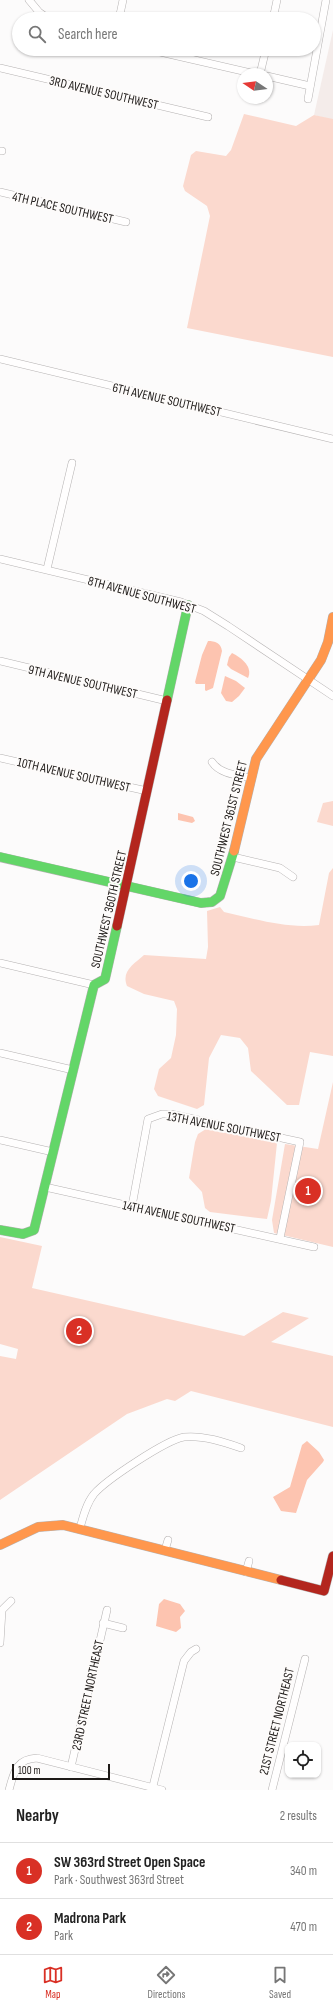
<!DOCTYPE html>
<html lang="en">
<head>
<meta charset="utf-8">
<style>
  body { margin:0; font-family:"Sofia Sans Condensed",sans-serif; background:#f6f6f6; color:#222 }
  .controls { position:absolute; right:12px; bottom:12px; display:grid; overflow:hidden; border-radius:8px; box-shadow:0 1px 3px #0004 }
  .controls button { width:36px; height:36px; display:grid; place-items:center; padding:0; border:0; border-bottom:1px solid #e0e0e0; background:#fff; color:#222; font:20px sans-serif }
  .compass { position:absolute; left:237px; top:68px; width:36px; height:36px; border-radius:50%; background:#fff; box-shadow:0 1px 3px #0004; rotate:283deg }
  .scale { position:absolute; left:12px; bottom:10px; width:98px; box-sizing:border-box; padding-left:4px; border:2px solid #1e1a18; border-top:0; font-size:11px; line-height:14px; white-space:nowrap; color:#1e1a18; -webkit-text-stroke:3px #fdfbfa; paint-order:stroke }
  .you { position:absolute; left:191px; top:881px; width:14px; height:14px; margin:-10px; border:3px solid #fff; border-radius:50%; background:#1a73e8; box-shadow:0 0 0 6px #1a73e833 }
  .badge { display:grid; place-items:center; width:26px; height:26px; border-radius:50%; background:#d93025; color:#fff; font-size:13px; font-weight:700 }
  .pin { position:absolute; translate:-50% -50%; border:2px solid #fff; box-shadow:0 1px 4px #0006 }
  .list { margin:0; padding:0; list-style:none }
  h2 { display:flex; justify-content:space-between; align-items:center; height:52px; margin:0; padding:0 16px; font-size:17px }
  h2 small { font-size:13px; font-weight:400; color:#767676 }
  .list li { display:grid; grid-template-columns:26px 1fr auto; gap:12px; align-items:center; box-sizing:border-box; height:56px; padding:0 16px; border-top:1px solid #e0e0e0 }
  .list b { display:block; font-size:15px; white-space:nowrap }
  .list p { margin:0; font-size:13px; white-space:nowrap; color:#767676 }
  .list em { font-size:13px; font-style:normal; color:#767676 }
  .icon { flex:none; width:22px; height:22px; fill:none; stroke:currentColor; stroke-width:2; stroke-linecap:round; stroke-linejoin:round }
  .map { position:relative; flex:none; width:333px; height:1790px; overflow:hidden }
  .search { position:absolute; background:#fff; box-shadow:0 1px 3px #0004; left:12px; right:12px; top:12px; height:44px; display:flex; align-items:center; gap:10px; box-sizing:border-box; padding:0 14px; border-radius:22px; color:#767676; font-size:15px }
  .sheet { height:164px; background:#fff }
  nav { display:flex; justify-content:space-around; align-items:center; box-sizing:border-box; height:56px; border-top:1px solid #e0e0e0; background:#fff; font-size:11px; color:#767676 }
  nav a { display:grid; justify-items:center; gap:2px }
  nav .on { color:#d93025 }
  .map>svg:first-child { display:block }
  .built { fill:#f4ecea }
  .green { fill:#fbd9ce }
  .water { fill:#fdc4b0 }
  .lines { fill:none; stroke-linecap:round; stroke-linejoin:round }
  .street-casing { stroke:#b5b2b2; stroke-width:8 }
  .fast-casing { stroke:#b5b2b2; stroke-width:10 }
  .slow-casing { stroke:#b5b2b2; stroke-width:10 }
  .jam-casing { stroke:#b5b2b2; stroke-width:10 }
  .street { stroke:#fffefe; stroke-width:7 }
  .fast { stroke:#63d668; stroke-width:9 }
  .slow { stroke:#ff974d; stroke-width:9 }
  .jam { stroke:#b3261e; stroke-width:9 }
  .labels { text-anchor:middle; stroke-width:4; stroke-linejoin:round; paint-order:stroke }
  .street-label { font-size:13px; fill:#1e1a18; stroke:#fdfbfa }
</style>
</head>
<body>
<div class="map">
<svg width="333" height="1790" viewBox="0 0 333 1790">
  <rect width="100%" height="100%" fill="#fcfbfb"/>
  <polygon class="built" points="333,30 333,120 314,115"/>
  <g class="green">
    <polygon points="244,114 296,126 314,115 333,119 333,357 187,328 210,216 207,206 185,191 183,186 191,155 196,151 226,156 231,150"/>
    <polygon points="333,801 333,826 317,822 323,803"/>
    <path d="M333 868V1056L310 1052 299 1105H287L251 1071 248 1048 240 1038 221 1035 209 1058 204 1105 197 1109 158 1096 154 1089 159 1069 171 1058 176 1035 177 1009 174 1001 144 994 127 986C121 971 134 964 144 955L206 959 208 947 207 911 220 907 224 912C255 919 287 929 319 925L329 873Z"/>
    <polygon points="333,1082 333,1247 274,1233 272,1220 285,1144 318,1149"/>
    <polygon points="206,1129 277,1143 271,1201 267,1219 210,1212 205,1208 202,1192 189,1178 195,1142 198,1134"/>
    <polygon points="0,1237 42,1246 32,1288 244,1336 283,1312 309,1318 271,1342 333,1356 333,1427 191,1391 175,1401 167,1399 127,1414 0,1500 0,1356 16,1359 18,1349 0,1344"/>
  </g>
  <g class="water">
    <path d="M208 641C215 641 221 643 222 651L213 688 206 691 205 690V684H196L195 682 202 655Z"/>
    <path d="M232 653C242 658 253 667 248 678L231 669 227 665 229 657Z"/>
    <polygon points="225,676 236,681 245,688 239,696 232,702 226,701 221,693"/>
    <polygon points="178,813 193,817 195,821 192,823 178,820"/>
    <polygon points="307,1441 319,1452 324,1460 323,1462 307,1480 296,1513 281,1511 273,1497 290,1487 302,1445"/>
    <polygon points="164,1599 180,1604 185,1611 180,1617 181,1628 176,1632 156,1626 159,1604"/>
  </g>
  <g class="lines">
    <g class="street-casing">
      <g id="street">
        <polyline points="29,0 39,12 49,19"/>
        <polyline points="119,19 123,0"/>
        <polyline points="273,19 277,0"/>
        <polyline points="147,49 256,74"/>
        <polyline points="0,68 208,117"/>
        <polyline points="260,74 266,49"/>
        <polyline points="267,76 310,86"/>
        <polyline points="308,99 326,0"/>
        <polyline points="0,151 2,151"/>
        <polyline points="0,192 126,222"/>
        <polyline points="0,359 333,439"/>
        <polyline points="0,559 181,602 204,611 228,626 333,696"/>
        <polyline points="47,569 72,463"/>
        <polyline points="0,661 167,701"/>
        <polyline points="0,758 147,791"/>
        <path d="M212 762C220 774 237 775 251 778"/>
        <polyline points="233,857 280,868 293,877"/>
        <polyline points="0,963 94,985"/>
        <polyline points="0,1053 73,1070"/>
        <polyline points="0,1140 53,1152"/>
        <polyline points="45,1187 314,1247"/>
        <polyline points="132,1206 148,1119 162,1114 171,1114 300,1142 280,1238"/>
        <path d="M80 1528C83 1517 86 1504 94 1494 106 1480 166 1440 184 1437 203 1435 224 1442 241 1448"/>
        <polyline points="165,1550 168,1540"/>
        <polyline points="246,1572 249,1561"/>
        <polyline points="103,1623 123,1628"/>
        <polyline points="0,1643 2,1610 11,1601"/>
        <polyline points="71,1767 107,1610"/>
        <path d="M9 1790C14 1772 16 1759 37 1758L162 1790"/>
        <polyline points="152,1790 184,1661 191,1652 196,1649"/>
        <polyline points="272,1790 305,1659"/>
      </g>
    </g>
    <g class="fast-casing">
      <g id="fast">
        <polyline points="167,700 188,605"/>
        <polyline points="0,857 201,903 212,902 220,896 234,851"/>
        <polyline points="0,1230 23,1234 34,1230 94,985 105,979 117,926"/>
      </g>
    </g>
    <g class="slow-casing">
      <g id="slow">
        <polyline points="234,851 256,759 321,660 328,642 333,617"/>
        <polyline points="0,1545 38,1527 63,1525 281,1580"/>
      </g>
    </g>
    <g class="jam-casing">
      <g id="jam">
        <polyline points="117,926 167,700"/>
        <polyline points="281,1580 324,1591 333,1556"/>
      </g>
    </g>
    <use href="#street" class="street"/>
    <use href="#fast" class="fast"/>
    <use href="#slow" class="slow"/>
    <use href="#jam" class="jam"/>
  </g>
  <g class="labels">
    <g class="street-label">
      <text transform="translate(104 92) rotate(13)" y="5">3RD AVENUE SOUTHWEST</text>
      <text transform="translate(63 207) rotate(13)" y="5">4TH PLACE SOUTHWEST</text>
      <text transform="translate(167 399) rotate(13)" y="5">6TH AVENUE SOUTHWEST</text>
      <text transform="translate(142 594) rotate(15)" y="5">8TH AVENUE SOUTHWEST</text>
      <text transform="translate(83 681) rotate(13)" y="5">9TH AVENUE SOUTHWEST</text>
      <text transform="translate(74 774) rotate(13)" y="5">10TH AVENUE SOUTHWEST</text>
      <text transform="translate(228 818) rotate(-76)" y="5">SOUTHWEST 361ST STREET</text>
      <text transform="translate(108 909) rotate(-77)" y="5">SOUTHWEST 360TH STREET</text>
      <text transform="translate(224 1126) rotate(11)" y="5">13TH AVENUE SOUTHWEST</text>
      <text transform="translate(179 1216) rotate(12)" y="5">14TH AVENUE SOUTHWEST</text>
      <text transform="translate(87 1695) rotate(-78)" y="5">23RD STREET NORTHEAST</text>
      <text transform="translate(276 1721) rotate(-76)" y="5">21ST STREET NORTHEAST</text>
    </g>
  </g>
</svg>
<div class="controls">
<button><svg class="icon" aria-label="locate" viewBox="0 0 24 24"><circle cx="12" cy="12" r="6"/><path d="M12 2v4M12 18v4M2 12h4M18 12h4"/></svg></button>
</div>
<svg class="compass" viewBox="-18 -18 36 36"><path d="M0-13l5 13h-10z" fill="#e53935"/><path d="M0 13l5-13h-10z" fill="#767676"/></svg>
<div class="scale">100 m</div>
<div class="you"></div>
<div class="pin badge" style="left:308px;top:1191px">1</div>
<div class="pin badge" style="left:79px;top:1331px">2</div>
<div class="search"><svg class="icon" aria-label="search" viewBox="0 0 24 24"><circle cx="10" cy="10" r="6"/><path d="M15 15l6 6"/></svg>Search here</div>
</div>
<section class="sheet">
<h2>Nearby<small>2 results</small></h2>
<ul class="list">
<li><span class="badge">1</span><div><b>SW 363rd Street Open Space</b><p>Park · Southwest 363rd Street</p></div><em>340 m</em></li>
<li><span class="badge">2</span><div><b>Madrona Park</b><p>Park</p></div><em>470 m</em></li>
</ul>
</section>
<nav>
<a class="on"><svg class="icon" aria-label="map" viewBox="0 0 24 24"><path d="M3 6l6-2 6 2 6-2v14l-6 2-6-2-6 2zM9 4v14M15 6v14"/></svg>Map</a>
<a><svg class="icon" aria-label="directions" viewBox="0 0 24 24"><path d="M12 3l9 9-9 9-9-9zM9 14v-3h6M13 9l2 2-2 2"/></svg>Directions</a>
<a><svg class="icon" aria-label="saved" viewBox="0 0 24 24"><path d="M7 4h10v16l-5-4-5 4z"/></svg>Saved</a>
</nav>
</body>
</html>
